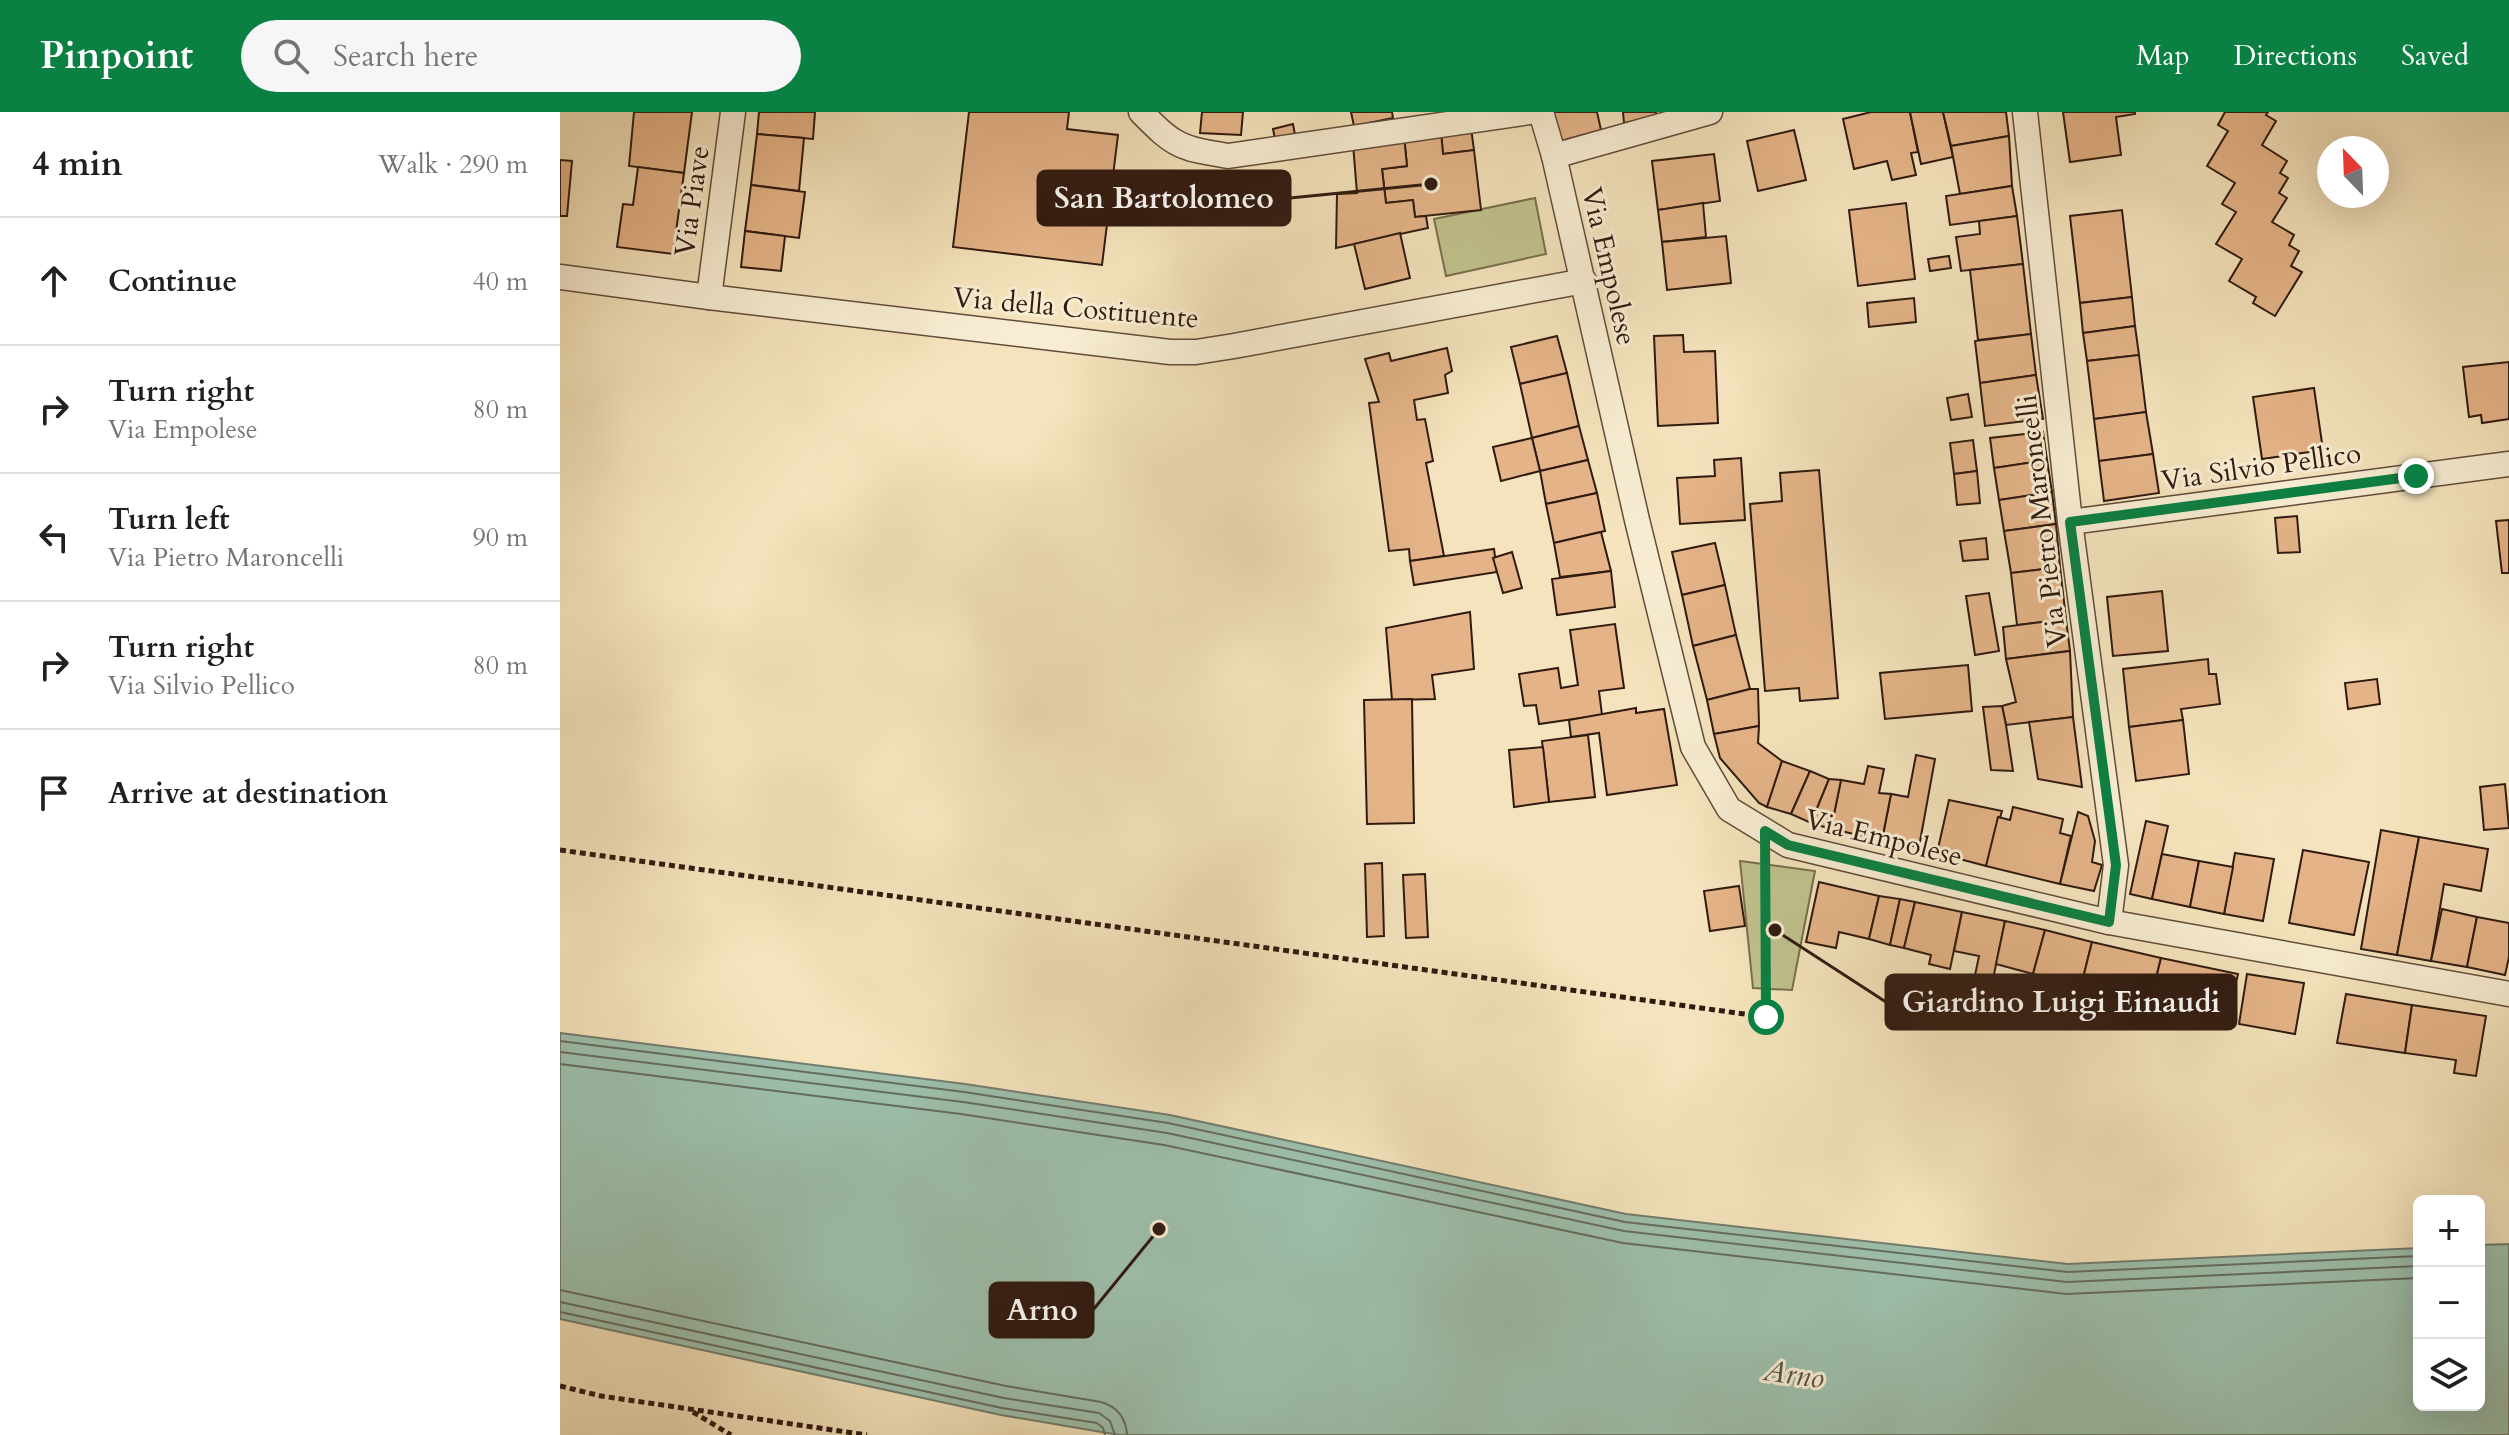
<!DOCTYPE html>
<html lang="en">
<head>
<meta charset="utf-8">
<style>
  body { margin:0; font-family:Cardo,serif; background:#f6f6f6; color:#202124 }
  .controls { position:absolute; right:24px; bottom:24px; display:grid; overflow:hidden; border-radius:12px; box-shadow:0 8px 32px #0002 }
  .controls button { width:72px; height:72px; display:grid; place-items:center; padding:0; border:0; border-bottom:2px solid #e0e0e0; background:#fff; color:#202124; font:40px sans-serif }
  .compass { position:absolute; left:1757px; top:24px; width:72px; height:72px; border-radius:50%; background:#fff; box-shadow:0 8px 32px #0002; rotate:337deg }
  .stop { position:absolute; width:24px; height:24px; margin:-18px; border:6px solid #0b8043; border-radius:50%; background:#fff }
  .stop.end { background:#0b8043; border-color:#fff; box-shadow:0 2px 8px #0008 }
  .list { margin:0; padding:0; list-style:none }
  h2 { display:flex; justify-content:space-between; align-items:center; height:104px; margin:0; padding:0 32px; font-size:34px }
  h2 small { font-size:26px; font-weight:400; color:#757577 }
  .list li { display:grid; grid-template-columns:52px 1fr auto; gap:24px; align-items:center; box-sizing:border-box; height:128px; padding:0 32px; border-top:2px solid #e0e0e0 }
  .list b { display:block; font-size:30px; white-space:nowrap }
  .list p { margin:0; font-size:26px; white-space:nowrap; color:#757577 }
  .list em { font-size:26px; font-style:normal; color:#757577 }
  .icon { flex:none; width:44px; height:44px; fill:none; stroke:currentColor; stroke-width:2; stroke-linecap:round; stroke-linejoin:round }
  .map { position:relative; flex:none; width:1949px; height:1323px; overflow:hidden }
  header { display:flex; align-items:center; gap:48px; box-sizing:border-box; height:112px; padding:0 40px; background:#0b8043; color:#fff }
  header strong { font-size:38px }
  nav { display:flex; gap:44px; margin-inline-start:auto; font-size:28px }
  .search { width:560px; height:72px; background:#f6f6f6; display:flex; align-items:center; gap:20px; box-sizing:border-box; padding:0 28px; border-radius:44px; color:#757577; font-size:30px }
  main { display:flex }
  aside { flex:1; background:#fff }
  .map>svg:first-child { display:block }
  .green { fill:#c0c28d; stroke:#786e4e; stroke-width:2 }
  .water { fill:#9dbfab; stroke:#717d6d; stroke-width:2 }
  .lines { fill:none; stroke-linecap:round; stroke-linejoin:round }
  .shore { stroke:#666c5e; stroke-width:2 }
  .building { fill:#e4b488; stroke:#301a10; stroke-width:2 }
  .street-casing { stroke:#614c3b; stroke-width:27 }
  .path { stroke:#301a10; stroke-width:5; stroke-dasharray:6 4; stroke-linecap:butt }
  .street { stroke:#f8edd3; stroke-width:24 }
  .route { stroke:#0b8043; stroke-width:10 }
  .labels { text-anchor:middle; stroke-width:6; stroke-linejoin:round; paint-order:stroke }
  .street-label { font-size:28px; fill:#301a10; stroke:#f8edd3 }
  .water-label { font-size:30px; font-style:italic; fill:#565446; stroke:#f8edd3 }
  .leader { fill:none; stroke:#301a10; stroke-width:3 }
  .callout-dot { fill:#301a10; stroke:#f8edd3; stroke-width:3 }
  .callout { fill:#301a10; stroke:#301a10; stroke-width:3 }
  .callout-label { font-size:30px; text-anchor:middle; font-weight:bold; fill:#fff }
</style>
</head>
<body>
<header>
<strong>Pinpoint</strong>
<div class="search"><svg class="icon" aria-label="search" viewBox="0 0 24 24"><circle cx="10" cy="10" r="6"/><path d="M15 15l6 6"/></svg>Search here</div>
<nav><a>Map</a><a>Directions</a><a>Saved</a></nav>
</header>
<main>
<aside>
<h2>4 min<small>Walk · 290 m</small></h2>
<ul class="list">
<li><svg class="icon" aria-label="ahead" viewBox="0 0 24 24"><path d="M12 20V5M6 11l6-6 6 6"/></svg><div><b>Continue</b></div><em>40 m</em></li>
<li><svg class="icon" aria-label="right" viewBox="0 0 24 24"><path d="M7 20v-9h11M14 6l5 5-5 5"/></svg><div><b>Turn right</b><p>Via Empolese</p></div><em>80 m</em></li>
<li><svg class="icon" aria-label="left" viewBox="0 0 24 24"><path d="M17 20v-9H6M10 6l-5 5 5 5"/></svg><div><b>Turn left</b><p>Via Pietro Maroncelli</p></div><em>90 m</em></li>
<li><svg class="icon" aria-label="right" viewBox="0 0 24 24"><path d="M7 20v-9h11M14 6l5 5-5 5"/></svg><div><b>Turn right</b><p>Via Silvio Pellico</p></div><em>80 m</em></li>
<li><svg class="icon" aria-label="arrive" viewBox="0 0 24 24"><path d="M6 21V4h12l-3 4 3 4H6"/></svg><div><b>Arrive at destination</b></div></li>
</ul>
</aside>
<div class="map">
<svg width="1949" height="1323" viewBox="0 0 1949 1323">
  <rect width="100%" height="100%" fill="#f4e3bc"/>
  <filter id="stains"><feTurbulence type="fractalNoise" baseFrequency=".0025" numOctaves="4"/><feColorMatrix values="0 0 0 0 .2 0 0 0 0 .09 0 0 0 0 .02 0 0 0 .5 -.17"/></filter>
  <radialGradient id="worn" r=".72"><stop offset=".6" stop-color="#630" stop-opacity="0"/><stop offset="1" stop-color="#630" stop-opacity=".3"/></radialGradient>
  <g class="green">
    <polygon points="975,86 986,142 886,164 874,107"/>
    <polygon points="1180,749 1255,759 1232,878 1193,876"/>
  </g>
  <polygon class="water" points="0,921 405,972 610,1003 1066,1102 1508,1152 1859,1136 1859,1293 1919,1293 1919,1133 1949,1132 1949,1323 559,1323 441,1303 0,1207"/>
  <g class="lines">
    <g class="shore">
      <polyline points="0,929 404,980 608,1011 1065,1110 1508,1160 1859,1144"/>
      <polyline points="0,940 403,990 607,1021 1064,1119 1507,1170 1859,1154"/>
      <polyline points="0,952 401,1002 604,1033 1063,1131 1506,1182 1859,1166"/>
      <path d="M0 1178 446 1274 541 1290C558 1295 566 1306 567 1323"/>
      <polyline points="0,1190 444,1286 539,1301 550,1309 555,1323"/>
      <polyline points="0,1200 442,1296 537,1311 543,1316 545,1323"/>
    </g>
  </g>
  <g class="building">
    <polygon points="74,0 132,0 124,61 69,54"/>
    <polygon points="199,0 255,0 253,27 197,22"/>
    <polygon points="409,0 509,0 507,17 558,23 542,153 393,135"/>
    <polygon points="642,0 683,0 681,23 640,21"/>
    <polygon points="791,0 832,0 833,6 794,14"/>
    <polygon points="990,0 1037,0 1041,18 1001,29"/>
    <polygon points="1063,0 1096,0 1096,5 1064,11"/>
    <polygon points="1311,0 1350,0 1358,40 1351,41 1356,63 1332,68 1327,49 1294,57 1283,7"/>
    <polygon points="1350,0 1383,0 1393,45 1361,52"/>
    <polygon points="1383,0 1446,0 1449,24 1391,34"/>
    <polygon points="1503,0 1575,0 1575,2 1556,5 1561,43 1510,50"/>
    <polygon points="1665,0 1708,0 1706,3 1716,9 1702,33 1727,49 1720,61 1728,66 1719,81 1727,86 1712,110 1734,123 1729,133 1739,139 1731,154 1742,160 1715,204 1693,191 1696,185 1669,169 1682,147 1656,132 1676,100 1662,92 1675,71 1647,54 1668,19 1658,13"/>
    <polygon points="733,12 735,23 715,27 713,17"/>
    <polygon points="911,16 914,38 883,42 881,20"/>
    <polygon points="1234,18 1246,68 1198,79 1187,29"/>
    <polygon points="881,20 883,42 914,38 921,98 855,105 853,88 826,91 822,57 847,54 844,24"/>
    <polygon points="197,22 244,26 239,79 191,73"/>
    <polygon points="844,24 847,54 822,57 826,91 853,88 855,105 866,104 868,116 776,136 777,82 797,81 793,32"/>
    <polygon points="1449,24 1452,74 1400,82 1391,34"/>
    <polygon points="1154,42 1160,89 1098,98 1092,49"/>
    <polygon points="0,48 12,49 7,104 0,104"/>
    <polygon points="78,55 124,61 113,142 57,135 63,92 73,93"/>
    <polygon points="191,73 245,80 239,126 185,119"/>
    <polygon points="1452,74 1457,104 1390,113 1386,84"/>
    <polygon points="1143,91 1146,125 1102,130 1098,98"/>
    <polygon points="1346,91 1355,167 1298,174 1289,98"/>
    <polygon points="1562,98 1572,185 1520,191 1510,104"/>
    <polygon points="1457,104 1463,152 1401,159 1396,125 1420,122 1419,109"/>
    <polygon points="185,119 225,124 221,159 181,155"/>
    <polygon points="840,121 850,166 805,177 794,132"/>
    <polygon points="1166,124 1171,171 1107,178 1102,130"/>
    <polygon points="1389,144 1391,156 1370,159 1368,147"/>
    <polygon points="1463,152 1471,222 1418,228 1410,158"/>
    <polygon points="1572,185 1575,214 1523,221 1520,191"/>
    <polygon points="1354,186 1356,210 1309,215 1307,191"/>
    <polygon points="1575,214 1579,243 1527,249 1523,221"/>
    <polygon points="1471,222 1476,263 1420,271 1415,229"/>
    <polygon points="1123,223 1124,240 1155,239 1158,311 1098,314 1094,224"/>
    <polygon points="997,224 1007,261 960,272 951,235"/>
    <polygon points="887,236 892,259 885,263 888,281 854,288 857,308 865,307 873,349 866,351 884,444 850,449 849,437 829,439 809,291 819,290 805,247 829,241 831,249"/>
    <polygon points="1579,243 1586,300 1534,307 1527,249"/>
    <polygon points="1949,250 1949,307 1922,311 1921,303 1909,305 1903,255"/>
    <polygon points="1007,261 1019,314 972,326 960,272"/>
    <polygon points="1476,263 1483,307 1425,314 1420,271"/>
    <polygon points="1754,276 1763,338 1702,347 1693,285"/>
    <polygon points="1408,282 1412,305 1391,308 1387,286"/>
    <polygon points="1586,300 1593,342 1539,349 1534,307"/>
    <polygon points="1019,314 1028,348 980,359 972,326"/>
    <polygon points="1483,320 1487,348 1434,356 1430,326"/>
    <polygon points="972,326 980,359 941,369 933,335"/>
    <polygon points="1413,328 1417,359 1394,362 1390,331"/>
    <polygon points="1593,342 1599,381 1544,389 1539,349"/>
    <polygon points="1181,346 1185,408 1120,412 1117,366 1155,364 1154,348"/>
    <polygon points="1028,348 1037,381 986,392 980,359"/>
    <polygon points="1487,348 1492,380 1439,388 1434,356"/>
    <polygon points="1259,358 1278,586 1240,589 1239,576 1205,579 1190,392 1222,389 1220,361"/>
    <polygon points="1417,359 1420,391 1397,393 1394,362"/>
    <polygon points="1492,380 1496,412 1444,419 1439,388"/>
    <polygon points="1037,381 1045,419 994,431 986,392"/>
    <polygon points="1737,404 1740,440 1718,441 1715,406"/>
    <polygon points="1949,408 1949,461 1942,461 1936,409"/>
    <polygon points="1496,412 1500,455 1451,461 1444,419"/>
    <polygon points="1041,420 1051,459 1000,465 994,431"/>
    <polygon points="1426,426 1428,447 1403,449 1400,429"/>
    <polygon points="1155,431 1165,473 1122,483 1112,440"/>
    <polygon points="934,437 937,460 854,473 850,449"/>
    <polygon points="952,440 962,476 943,481 933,446"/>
    <polygon points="1500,455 1506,507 1457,513 1451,461"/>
    <polygon points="1051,459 1055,495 997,503 992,467"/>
    <polygon points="1165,473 1176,523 1133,534 1122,483"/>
    <polygon points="1602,479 1608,539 1553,544 1547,485"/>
    <polygon points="1429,481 1439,539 1415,543 1406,484"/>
    <polygon points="910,500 914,557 872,563 875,587 832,588 826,516"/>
    <polygon points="1506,507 1510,539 1446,547 1443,515"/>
    <polygon points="1055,512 1064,576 1039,579 1042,603 979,612 976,593 964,594 959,562 998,556 1001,576 1018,573 1010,518"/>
    <polygon points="1176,523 1190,577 1147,588 1133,534"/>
    <polygon points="1510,539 1513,605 1446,613 1442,594 1456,590 1446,547"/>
    <polygon points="1648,547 1649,562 1656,562 1660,592 1621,597 1623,608 1569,615 1563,557"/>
    <polygon points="1408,553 1412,599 1325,607 1320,561"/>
    <polygon points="1817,567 1820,592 1788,597 1785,571"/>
    <polygon points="1190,577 1198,577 1199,614 1154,622 1147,588"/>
    <polygon points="852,587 854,711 807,712 804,588"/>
    <polygon points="1442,594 1446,613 1453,659 1431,658 1423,595"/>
    <polygon points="1076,596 1076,601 1104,597 1117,673 1047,683 1039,621 1011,625 1009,608"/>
    <polygon points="1513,605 1522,675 1478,667 1469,610"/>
    <polygon points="1623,608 1629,662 1576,669 1569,615"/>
    <polygon points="1199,614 1198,631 1222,649 1207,695 1199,691 1160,646 1154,622"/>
    <polygon points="1028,623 1035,685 989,690 982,629"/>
    <polygon points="983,635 989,690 954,695 949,638"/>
    <polygon points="1356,643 1375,647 1359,735 1322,728 1331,682 1348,685"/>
    <polygon points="1222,649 1250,659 1231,702 1207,695"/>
    <polygon points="1308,654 1324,657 1319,681 1331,682 1322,728 1271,717 1281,668 1304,672"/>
    <polygon points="1250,659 1269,667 1251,711 1231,702"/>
    <polygon points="1269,667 1281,668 1271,717 1251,711"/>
    <polygon points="1945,672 1949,716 1924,718 1920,675"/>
    <polygon points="1389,688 1442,699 1426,754 1377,741"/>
    <polygon points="1453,695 1503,707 1500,721 1511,724 1500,772 1426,754 1438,705 1450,708"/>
    <polygon points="1518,700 1528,704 1535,729 1532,750 1542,753 1534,779 1500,772"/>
    <polygon points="1586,709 1608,714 1592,787 1570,782"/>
    <polygon points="1821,718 1859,725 1837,843 1801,837"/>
    <polygon points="1859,725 1928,737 1921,779 1884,772 1871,849 1837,843"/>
    <polygon points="1743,738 1809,750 1794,823 1729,811"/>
    <polygon points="1675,741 1714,747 1703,809 1664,802"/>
    <polygon points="1602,742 1639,749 1630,795 1592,787"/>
    <polygon points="1639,749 1673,755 1664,802 1630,795"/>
    <polygon points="822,751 824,824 807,825 805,752"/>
    <polygon points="865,762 868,825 846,826 843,763"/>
    <polygon points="1259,770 1319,784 1309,827 1279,820 1276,836 1246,830"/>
    <polygon points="1179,774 1185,814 1150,819 1144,779"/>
    <polygon points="1319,784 1340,787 1330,833 1309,827"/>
    <polygon points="1340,787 1355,790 1344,836 1330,833"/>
    <polygon points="1355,790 1402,800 1390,857 1369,852 1371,843 1344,836"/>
    <polygon points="1882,797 1917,805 1907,855 1871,849"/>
    <polygon points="1402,800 1445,809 1431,877 1413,873 1419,844 1394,839"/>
    <polygon points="1917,805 1949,811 1949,845 1945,863 1907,855"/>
    <polygon points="1445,809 1485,818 1473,862 1436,852"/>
    <polygon points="1485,818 1532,830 1521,874 1501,869 1500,875 1485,872 1487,865 1473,862"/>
    <polygon points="1532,830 1601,846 1590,891 1521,874"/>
    <polygon points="1601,846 1678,862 1668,908 1590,891"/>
    <polygon points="1687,862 1744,871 1735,922 1679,912"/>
    <polygon points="1786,882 1852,893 1845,941 1777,931"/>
    <polygon points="1852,893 1926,904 1916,964 1894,961 1896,948 1845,941"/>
  </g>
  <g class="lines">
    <g class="street-casing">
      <g id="street">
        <path d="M581 0C615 35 620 36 668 44L970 0"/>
        <polyline points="981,0 994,44 1077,408 1133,635 1169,697 1228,733 1549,810 1949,882"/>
        <polyline points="1465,0 1510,410 1556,753 1549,810"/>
        <polyline points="994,44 1150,0"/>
        <polyline points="0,165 149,185 610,240 636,240 674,234 1024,169"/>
        <polyline points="149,185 173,0"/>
        <polyline points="1510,410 1949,352"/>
      </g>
    </g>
    <g class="path">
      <polyline points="0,738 1206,905 1205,747"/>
      <polyline points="0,1274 41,1284 307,1323"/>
      <polyline points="133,1300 171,1323"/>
    </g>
    <use href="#street" class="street"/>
  </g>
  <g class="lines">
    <polyline class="route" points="1206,905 1205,719 1228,733 1549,810 1556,753 1510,410 1856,364"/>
  </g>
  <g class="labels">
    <g class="street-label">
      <text transform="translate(131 89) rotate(-82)" y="10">Via Piave</text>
      <text transform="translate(1050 154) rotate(77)" y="10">Via Empolese</text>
      <text transform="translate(516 195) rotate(5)" y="10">Via della Costituente</text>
      <text transform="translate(1701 354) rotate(-8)" y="10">Via Silvio Pellico</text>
      <text transform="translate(1481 409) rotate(-97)" y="10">Via Pietro Maroncelli</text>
      <text transform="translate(1324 725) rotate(14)" y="10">Via Empolese</text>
    </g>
    <g class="water-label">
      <text transform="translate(1234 1262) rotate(8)" y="10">Arno</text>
    </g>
  </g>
  <path class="leader" d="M871 72L730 86M1215 818L1326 890M599 1117L533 1198"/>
  <g class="callout-dot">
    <circle cx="871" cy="72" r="8"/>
    <circle cx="1215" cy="818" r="8"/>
    <circle cx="599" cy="1117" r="8"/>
  </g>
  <g class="callout">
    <rect x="478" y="59" width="252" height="54" rx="8"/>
    <rect x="1326" y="863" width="350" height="54" rx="8"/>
    <rect x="430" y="1171" width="103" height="54" rx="8"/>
  </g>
  <g class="callout-label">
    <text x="604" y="96">San Bartolomeo</text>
    <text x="1501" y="900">Giardino Luigi Einaudi</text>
    <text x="482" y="1208">Arno</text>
  </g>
  <rect width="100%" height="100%" filter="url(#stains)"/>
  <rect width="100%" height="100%" fill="url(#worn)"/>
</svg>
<div class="controls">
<button>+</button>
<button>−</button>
<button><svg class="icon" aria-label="layers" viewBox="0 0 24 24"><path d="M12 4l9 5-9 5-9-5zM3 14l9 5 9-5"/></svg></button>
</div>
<svg class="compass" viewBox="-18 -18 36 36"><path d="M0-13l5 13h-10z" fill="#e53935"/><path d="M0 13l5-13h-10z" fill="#757577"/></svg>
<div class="stop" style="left:1206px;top:905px"></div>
<div class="stop end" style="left:1856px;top:364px"></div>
</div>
</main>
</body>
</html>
